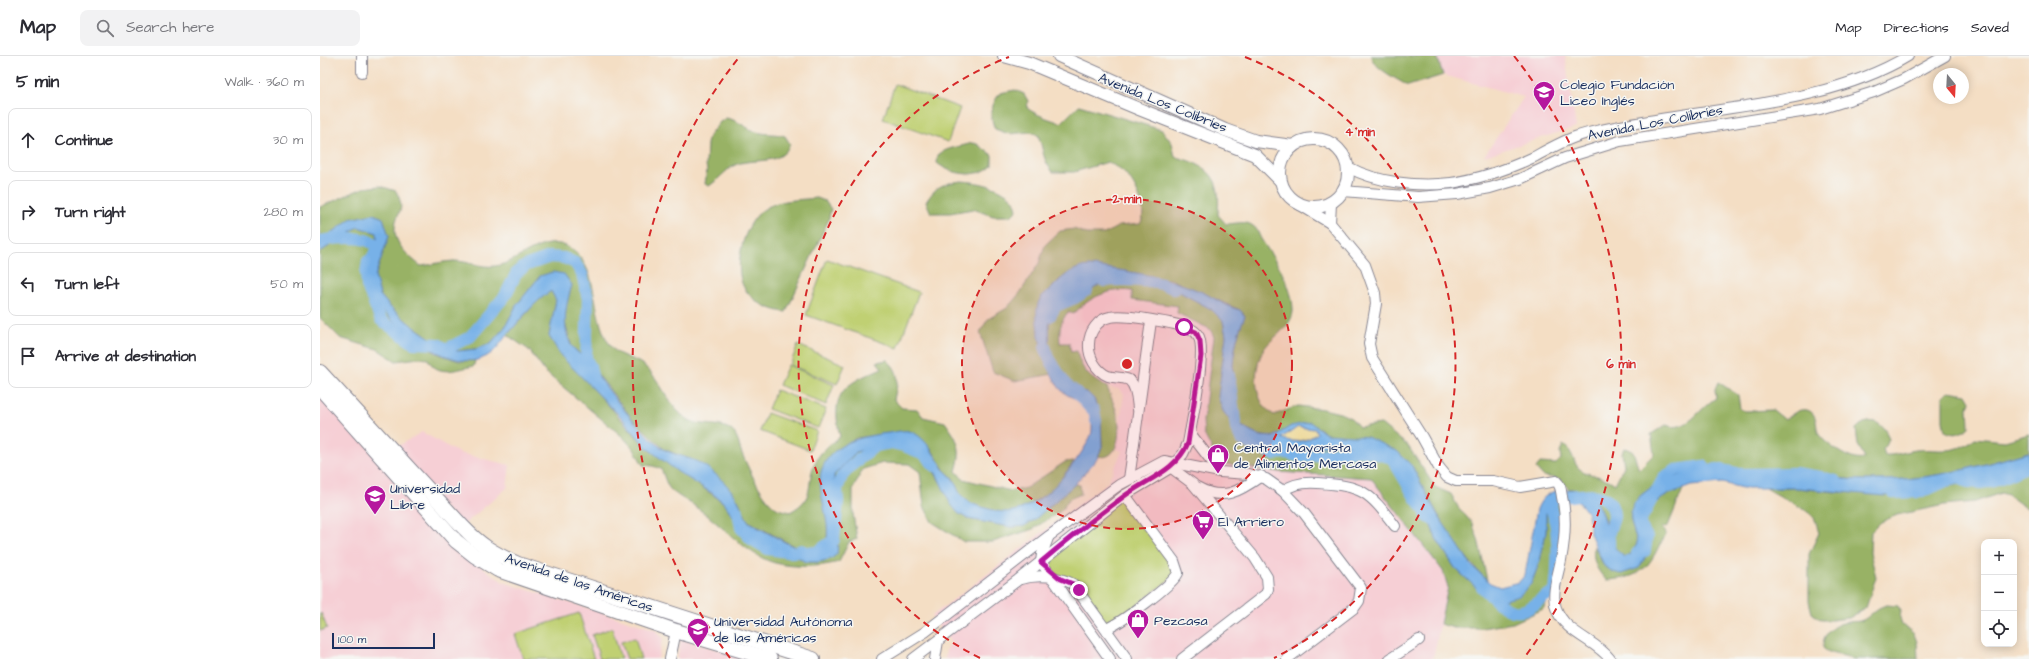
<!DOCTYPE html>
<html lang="en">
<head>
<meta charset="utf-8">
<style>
  body { margin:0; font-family:"Architects Daughter",sans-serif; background:#f2f2f3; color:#2b2b33 }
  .controls { position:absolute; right:12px; bottom:12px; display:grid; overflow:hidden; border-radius:8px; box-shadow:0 2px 10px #0003 }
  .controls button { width:36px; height:36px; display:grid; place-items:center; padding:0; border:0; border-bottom:1px solid #e1e1e2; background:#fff; color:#2b2b33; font:20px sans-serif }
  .compass { position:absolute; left:1613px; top:12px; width:36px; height:36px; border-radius:50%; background:#fff; box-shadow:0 2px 10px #0003; rotate:162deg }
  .scale { position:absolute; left:12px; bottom:10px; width:103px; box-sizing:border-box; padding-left:4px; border:2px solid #1b2f5e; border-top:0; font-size:11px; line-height:14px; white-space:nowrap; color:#1b2f5e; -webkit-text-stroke:3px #f6f6f2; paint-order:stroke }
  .stop { position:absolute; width:12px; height:12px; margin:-9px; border:3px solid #b5179e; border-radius:50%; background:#fff }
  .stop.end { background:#b5179e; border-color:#fff; box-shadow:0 1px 4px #0008 }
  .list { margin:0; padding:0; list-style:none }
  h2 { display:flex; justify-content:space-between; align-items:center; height:52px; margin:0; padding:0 16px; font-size:17px }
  h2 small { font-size:13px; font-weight:400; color:#7c7c81 }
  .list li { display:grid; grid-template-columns:26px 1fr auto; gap:12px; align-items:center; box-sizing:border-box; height:64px; margin:0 8px 8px; padding:0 8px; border:1px solid #e1e1e2; border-radius:8px }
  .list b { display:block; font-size:15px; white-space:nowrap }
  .list em { font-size:13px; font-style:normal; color:#7c7c81 }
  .icon { flex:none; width:22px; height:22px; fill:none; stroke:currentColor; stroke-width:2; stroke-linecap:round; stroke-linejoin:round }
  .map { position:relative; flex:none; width:1709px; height:603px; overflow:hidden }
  header { display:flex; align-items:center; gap:24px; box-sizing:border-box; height:56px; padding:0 20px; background:#fff; border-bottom:1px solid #e1e1e2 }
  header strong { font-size:19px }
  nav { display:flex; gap:22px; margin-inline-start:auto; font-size:14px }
  .search { width:280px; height:36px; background:#f2f2f3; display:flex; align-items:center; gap:10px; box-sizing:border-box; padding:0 14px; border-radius:8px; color:#7c7c81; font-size:15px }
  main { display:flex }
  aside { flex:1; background:#fff }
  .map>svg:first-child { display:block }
  .built { fill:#f6cfd5 }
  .green { fill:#c0d073; stroke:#6e8068 }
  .forest { fill:#98b265; stroke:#5a7062 }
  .sand { fill:#eeda9e; stroke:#84847e }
  .water { fill:#77b1e8; stroke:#4970a3; fill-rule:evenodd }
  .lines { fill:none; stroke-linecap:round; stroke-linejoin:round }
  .river { stroke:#77b1e8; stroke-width:12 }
  .minor-casing { stroke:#888691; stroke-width:12 }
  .major-casing { stroke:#888691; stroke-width:14 }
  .highway-casing { stroke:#888691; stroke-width:16 }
  .minor { stroke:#fff; stroke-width:10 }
  .major { stroke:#fff; stroke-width:12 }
  .highway { stroke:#fff; stroke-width:14 }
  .route { stroke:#b5179e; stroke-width:5 }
  .ring { fill:none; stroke:#d62828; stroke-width:2; stroke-dasharray:7 5 }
  .labels { text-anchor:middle; stroke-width:3; stroke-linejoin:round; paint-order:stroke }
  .poi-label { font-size:14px; fill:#1b2f5e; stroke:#f6f6f2; text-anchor:start }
  .street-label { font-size:14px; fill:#1b2f5e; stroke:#f6f6f2 }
  .centre { fill:#d62828; stroke:#f6f6f2; stroke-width:2 }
  .ring-label { font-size:12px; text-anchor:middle; font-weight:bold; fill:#d62828; stroke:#f6f6f2; stroke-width:3; stroke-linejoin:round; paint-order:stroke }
</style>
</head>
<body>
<header>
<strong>Map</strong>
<div class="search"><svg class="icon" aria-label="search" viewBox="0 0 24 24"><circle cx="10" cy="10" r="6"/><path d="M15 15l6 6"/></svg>Search here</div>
<nav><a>Map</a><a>Directions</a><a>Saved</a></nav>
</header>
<main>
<aside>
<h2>5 min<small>Walk · 360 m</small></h2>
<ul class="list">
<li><svg class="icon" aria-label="ahead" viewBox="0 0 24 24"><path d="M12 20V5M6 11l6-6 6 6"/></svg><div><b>Continue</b></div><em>30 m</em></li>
<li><svg class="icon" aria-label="right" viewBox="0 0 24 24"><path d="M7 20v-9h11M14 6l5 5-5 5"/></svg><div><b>Turn right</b></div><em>280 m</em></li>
<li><svg class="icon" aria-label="left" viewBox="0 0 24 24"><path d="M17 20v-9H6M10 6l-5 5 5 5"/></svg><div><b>Turn left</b></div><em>50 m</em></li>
<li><svg class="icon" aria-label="arrive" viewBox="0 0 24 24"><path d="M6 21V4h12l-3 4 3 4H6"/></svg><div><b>Arrive at destination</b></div></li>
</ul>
</aside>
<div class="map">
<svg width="1709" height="603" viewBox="0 0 1709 603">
  <rect width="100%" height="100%" fill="#f6f6f2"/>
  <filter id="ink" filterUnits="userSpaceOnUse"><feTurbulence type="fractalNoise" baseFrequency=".025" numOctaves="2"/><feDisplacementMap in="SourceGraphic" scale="8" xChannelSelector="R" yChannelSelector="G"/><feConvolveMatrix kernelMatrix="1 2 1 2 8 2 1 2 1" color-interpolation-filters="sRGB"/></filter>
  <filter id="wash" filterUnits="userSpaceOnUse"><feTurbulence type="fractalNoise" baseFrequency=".012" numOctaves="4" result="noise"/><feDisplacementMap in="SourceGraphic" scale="16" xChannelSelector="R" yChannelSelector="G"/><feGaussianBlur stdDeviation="0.9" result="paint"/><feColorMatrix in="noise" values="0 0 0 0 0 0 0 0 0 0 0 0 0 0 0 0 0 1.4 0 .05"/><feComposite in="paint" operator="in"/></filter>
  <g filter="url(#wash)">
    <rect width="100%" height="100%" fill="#f4dec4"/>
    <g class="built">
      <polygon points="1117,0 1245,0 1256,71 1164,100 1204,41 1123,19"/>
      <polygon points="800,234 812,235 812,245 858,250 857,257 890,273 959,416 1051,422 1123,515 1128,531 1113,603 625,603 626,593 631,587 612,560 787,427 794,413 802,395 796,393 804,338 799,333 787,331 770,322 763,312 758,299 751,296 740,287 739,274 742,263 748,255 753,258 763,248 776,240 789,235"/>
      <polygon points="0,338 151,503 183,526 334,573 343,582 338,603 0,603"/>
      <polygon points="102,376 139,397 190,409 187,432 142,470 74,398 80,389"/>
      <polygon points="361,583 431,603 357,603"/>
    </g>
    <g class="green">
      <polygon points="575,28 640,52 628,86 563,63"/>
      <polygon points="507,203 599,236 578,292 486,259"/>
      <polygon points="478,289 525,309 517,328 470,309"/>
      <polygon points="468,309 514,329 506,349 459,329"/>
      <polygon points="456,334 506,353 498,372 448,353"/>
      <polygon points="447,357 497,375 490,394 440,375"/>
      <polygon points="805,439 858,517 786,573 759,534 741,523 721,506"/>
      <polygon points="1,557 7,572 0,575 0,558"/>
      <polygon points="259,557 274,603 203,603 195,578"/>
      <polygon points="292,572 301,603 280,603 272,579"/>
      <polygon points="315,582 321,603 307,603 301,586"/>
    </g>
    <g class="forest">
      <path d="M1051 0H1117L1123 19 1088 30C1079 24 1053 12 1051 0Z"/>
      <path d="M695 34 704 38 708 45 707 52C716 59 729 63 741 67L759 49 842 74 852 87 855 101C874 105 896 114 898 137 899 144 898 152 898 159L906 168C915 168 926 164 933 170 937 172 939 179 941 183 954 203 973 229 973 255 972 271 952 281 944 293 932 313 933 347 954 359L978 350 1003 353 1020 357 1031 362 1039 371 1061 368 1088 390 1115 431 1131 438 1138 451 1152 467 1158 483 1167 524C1134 492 1113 450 1092 410L1014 379 1006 378 1000 372 971 370 953 381 941 380 919 369C911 332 909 296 925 260L920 254 850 223H740L729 235 722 240C715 269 718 293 733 318L695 325 673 316 660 276 668 263 687 252 700 237 719 207 725 189 740 175 754 173 767 178H784L799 170 820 168C828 157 817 131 808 121 803 115 795 110 788 106L754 116H733C722 104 724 94 718 79L711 76 689 78 675 73C669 59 671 49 680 37Z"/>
      <path d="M406 62C418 64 424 71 434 75 443 79 456 77 465 80L470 88C461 112 431 100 413 110 406 114 397 125 389 130L385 128 387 114 386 109 387 88 389 80 400 66Z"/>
      <path d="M652 87 657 88 672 99V109C658 123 632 119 617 107L618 99C627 91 641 91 652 87Z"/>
      <path d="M641 125C658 126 679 130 692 142 695 145 696 150 697 154L691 160H673L653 153 630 157H611L606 146C616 130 622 128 641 125Z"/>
      <path d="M60 130 76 135C87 156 76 154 75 172 74 188 89 201 101 210 112 209 123 205 134 205 148 205 161 212 175 210 198 207 222 179 246 190 282 208 269 259 290 289 297 301 313 301 323 309 342 323 348 353 369 364 382 372 404 364 415 378 418 382 419 390 421 395 427 410 443 445 458 453 462 454 467 455 470 456 498 441 484 428 496 405 501 395 510 388 520 381 510 336 523 329 562 312L557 306 567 304C582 317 577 327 574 344L582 352 597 353 603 361 625 366C638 384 643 392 636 415L643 423 691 435 706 432 745 406 754 405 736 430 726 438 707 450 692 457H684L658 450 648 446 640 440 634 423 625 415 612 394 601 382 589 375 536 382 510 400 507 485C500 496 493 499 481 494L428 465 416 441 383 409 344 393 311 361 266 303 252 291 245 267 246 249 252 229 220 220 196 250 185 271 171 287 156 293 138 295 126 293 90 268 71 252 60 239 55 221 69 180 63 162 53 158 0 186V151L43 132Z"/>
      <path d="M497 142 505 145 511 153 508 165 466 256C450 255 428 244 422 227 414 205 425 164 446 152 460 143 481 144 497 142Z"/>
      <path d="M38 171 58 177 57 191 48 205 46 217 82 274 116 297 139 305 155 304 154 310C137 313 117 322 108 303L99 302 76 305 57 293 20 282 0 262V196Z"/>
      <path d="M801 224 837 227 854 233 891 253 903 265 906 280 900 328 903 355 916 373 932 388 941 393 967 397 1022 387 1070 405 1100 443 1116 482 1135 512 1163 538 1173 542 1211 528 1220 505 1226 476V457L1233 443 1239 440 1246 474 1230 540 1223 553 1193 567 1162 572H1134L1120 568 1128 531 1123 515 1051 422 959 416 899 407 884 378 883 365 894 281 890 273 857 257 858 250 812 244V235C788 232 770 241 753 258L748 256C740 266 739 274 740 287H749L751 296 757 295C760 313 771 324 787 331 791 342 799 357 799 370 799 383 796 405 778 400L782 391 781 363 774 343 767 336 751 334 745 328 729 302V269L736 250 769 236 783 226Z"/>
      <path d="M231 235 236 244 229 280 262 320 327 392 404 447 421 472 436 486 464 501H478L485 506H499L519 475 514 448V419L536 396 555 390 571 387 596 390 604 398 638 457 648 463 691 471 704 470 714 464 755 428 760 429 761 438 749 443 742 454 713 473 673 486H644L612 466 604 450 600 416 589 408 563 407 543 413 533 433V458L537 483 529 486 519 506C499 511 476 512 455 507 428 500 403 470 380 454 372 447 360 442 352 435 346 430 345 421 341 413L333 410 323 409 314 393 303 381 225 316 209 294 187 279 220 242Z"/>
      <path d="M1398 326 1418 339 1420 353 1425 355 1453 354 1464 363C1472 360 1477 352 1487 354 1500 358 1494 373 1500 380 1507 389 1535 409 1545 402L1538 389 1536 373C1549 359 1564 366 1569 383L1563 393 1565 399C1576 400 1585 395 1596 394 1620 392 1634 400 1655 382L1685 385 1709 378V396C1660 410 1612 424 1561 424 1531 425 1500 420 1470 420 1462 420 1454 422 1446 422 1430 421 1414 415 1398 413 1376 411 1315 429 1311 456 1309 467 1316 477 1317 488L1311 498 1305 501 1294 493 1284 460 1253 433H1249L1240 423 1223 420 1216 412 1220 407 1236 408 1241 403 1240 397 1243 389C1255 396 1252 408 1261 414 1270 420 1285 420 1295 428L1304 410 1302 397 1304 392C1317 393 1314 404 1319 413L1334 398 1331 378 1346 369C1368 377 1378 353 1396 342L1395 333Z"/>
      <path d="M1629 335 1646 338 1650 345 1648 352 1649 371C1641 378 1634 380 1625 375L1623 364V340Z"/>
      <path d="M1709 415V450L1706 452 1688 439 1681 437 1655 446 1624 449 1577 459 1561 466 1551 476 1550 497 1556 521 1546 552 1529 562 1511 564H1501L1492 557 1489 545V498L1499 477C1497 473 1497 466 1494 462 1488 453 1458 440 1446 432H1478L1516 436 1589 437Z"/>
      <path d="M1363 433 1348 470 1342 472 1346 477C1344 484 1340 487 1337 494 1326 517 1312 523 1286 524 1276 513 1272 505 1274 490L1284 510 1329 495 1319 467C1332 446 1340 441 1363 433Z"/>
      <path d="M1567 549 1578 550 1581 555 1580 562 1582 568 1594 578 1597 586 1598 603H1533C1521 597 1513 601 1503 592 1503 577 1513 568 1528 566 1532 565 1536 566 1540 565 1551 562 1553 552 1567 549Z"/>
    </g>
    <path class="sand" d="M978 371 995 373 997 377C988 385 972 388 961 382Z"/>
    <path class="water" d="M53 158 63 162 69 180 55 220 60 239 71 252 90 268 126 293 138 295 156 293 171 287 185 271 196 250 220 220 233 216 244 218 252 229C246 249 241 269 251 289 255 295 263 300 268 306 289 335 311 366 339 390 351 400 370 400 383 409 396 417 410 431 418 444 421 450 424 460 429 466 434 470 482 496 488 497 491 497 497 496 500 494 520 481 493 435 502 413 512 386 544 380 568 377 576 376 585 373 592 376 608 383 614 400 623 413 626 416 629 418 632 422 637 428 637 436 644 442 651 449 662 451 672 454 693 460 710 451 727 437 739 428 772 387 772 374 774 335 751 350 738 330 727 313 709 262 720 243 723 238 729 235 733 231 743 220 754 211 769 210 779 210 790 213 799 214 830 219 853 224 882 236 895 242 906 251 920 254L925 260C909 296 910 332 919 369L941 380 953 381 971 370 990 366 1006 378 1047 381 1077 395 1092 410 1117 458 1152 510 1170 527 1180 531 1199 526 1205 519 1217 453C1222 441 1229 435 1242 434 1294 428 1276 484 1305 501L1311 498 1317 488C1316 477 1309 467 1311 456 1315 429 1375 411 1398 413 1414 415 1430 421 1446 422 1454 422 1462 420 1470 420 1500 420 1530 425 1561 424 1612 424 1660 410 1709 396V415L1678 422 1565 440 1478 432H1422L1402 427 1371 430 1349 438 1329 451 1319 467 1329 495 1319 512 1301 518 1293 516 1284 510 1270 477V467L1267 456 1255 441H1239L1233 443 1226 457V476L1220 505 1211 528 1199 540 1185 544 1173 542 1163 538 1135 512 1116 482 1100 443 1070 405 1022 387 967 397 941 393 932 388 916 373 903 355 898 341 906 280 903 265 891 253 854 233 837 227 801 224 783 226 769 236 736 250 729 269 730 302 745 328 751 334 767 336 774 343 781 363 782 391 777 403 755 428 714 464 704 470 691 471 648 463 638 457 630 447 618 421 604 398 596 390 571 387 555 390 536 396 514 419V448L519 475 517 498 511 503 499 506H485L478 501H464L456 498 436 486 421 472 404 447 392 437 358 416 327 392 302 362 241 300 229 280 236 244 231 235C214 246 201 263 188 278 180 287 176 296 165 301 131 320 56 261 47 229 43 214 50 205 56 192 58 188 57 182 57 177L38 171 0 196V186L30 163ZM978 371 995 373 997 377C988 386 973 388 961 382Z"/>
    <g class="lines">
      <g class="river">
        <path d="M0 185C14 182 47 178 57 191L52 203 48 205 46 217 47 230 61 264 93 287 118 288 126 293 150 281 185 240 197 216 207 209 230 201 244 202 255 207 262 218 268 243 266 303 270 310 273 324"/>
        <path d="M784 225C800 223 840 224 854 233"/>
        <polyline points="730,260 736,250 755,242 767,234"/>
        <polyline points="725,291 729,302 745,328 756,336 770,352 774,354 776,365"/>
        <polyline points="909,319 916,373 922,384 953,398 967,397 980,401 1033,395 1046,395 1072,402 1096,443 1104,453 1107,460 1113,464"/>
        <polyline points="1573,437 1602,436 1626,425 1639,422 1648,426 1661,427 1674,425 1709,410"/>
        <polyline points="418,456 421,472 431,483 448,493 474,497 481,494 488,497 497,496 514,484 518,445 517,433 522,420 531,410 555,390 571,387 584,390 604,398 615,410"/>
        <polyline points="1317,497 1325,495 1327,481 1319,467 1344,421 1356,414 1384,410 1386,414 1398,413 1422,418 1475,417 1501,421 1516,425"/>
        <path d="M1162 531C1177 546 1192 566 1214 549 1220 544 1226 538 1235 536 1238 512 1240 471 1230 450L1233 443C1251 440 1293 429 1294 460 1294 466 1289 472 1289 477 1288 482 1290 485 1289 493"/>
      </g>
    </g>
  </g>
  <g filter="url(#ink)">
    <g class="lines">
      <g class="minor-casing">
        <g id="minor">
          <polyline points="42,0 42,16"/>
          <path d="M1028 111C1057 127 1098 131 1131 127 1159 123 1188 113 1214 101 1227 94 1241 86 1255 81 1278 73 1304 69 1329 65 1412 50 1514 45 1588 0"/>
          <polyline points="1023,135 1098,141 1137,138 1170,132 1200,123 1245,102 1300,85 1500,53 1554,36 1584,23 1625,0"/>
          <path d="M977 147 1010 167 1045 209 1055 237 1056 248 1049 288 1052 302 1102 381 1118 410 1127 421 1136 425H1173L1200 431 1236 425C1241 429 1241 435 1242 441 1247 462 1245 483 1241 504 1238 519 1231 538 1236 552 1245 578 1275 583 1290 603"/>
          <polyline points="1010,167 1011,147"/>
          <polyline points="870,377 900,416"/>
          <polyline points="845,407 873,428 935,502 947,521 948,533 946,538 862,603"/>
          <polyline points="809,423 831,265"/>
          <path d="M877 431C903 446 920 435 941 420"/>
          <path d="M963 435C973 427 986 426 998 427 1043 430 1048 435 1075 470"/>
          <polyline points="728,482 722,498 721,506 790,603"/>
          <path d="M701 523C718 518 738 520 753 528L807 603"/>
          <path d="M786 573C799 568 853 529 858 517L854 505 805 439"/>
          <polyline points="350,603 356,575"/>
          <polyline points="562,603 605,576 729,480 799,429 844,405 900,416 928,418 946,423 963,435 984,457 1041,532 1039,545 1034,552 967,603"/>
          <path d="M593 603 698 524 805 439 850 412 863 398 868 387C872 366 886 298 879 281 877 277 875 275 871 273 857 267 804 258 790 261 778 263 769 276 769 288 768 300 776 315 788 320 795 322 803 321 809 324 817 330 817 344 818 353"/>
          <polyline points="615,603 618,585"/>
          <polyline points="1070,603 1099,584"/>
        </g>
      </g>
      <g class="major-casing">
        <g id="major">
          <polyline points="684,0 709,7 819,53 935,99 960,124"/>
          <polyline points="739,0 905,74 936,85 973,90"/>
          <circle cx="994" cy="117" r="34"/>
        </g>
      </g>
      <g class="highway-casing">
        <g id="highway">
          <path d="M0 316 142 470C161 490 173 497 198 508L493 603"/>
          <polyline points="0,332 136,485 155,500 178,514 356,575 450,603"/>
        </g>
      </g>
      <use href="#minor" class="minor"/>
      <use href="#major" class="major"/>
      <use href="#highway" class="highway"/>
    </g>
  </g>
  <g class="lines" filter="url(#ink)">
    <path class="route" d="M759 534 753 528 741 523 721 506C748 483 775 462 803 441 827 423 856 415 868 387L881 300 880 285 876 276 864 271"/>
  </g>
  <circle cx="807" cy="308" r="165" fill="#d62828" fill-opacity=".12"/>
  <g class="ring">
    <circle cx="807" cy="308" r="165"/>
    <path d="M660 602A329 329 0 0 1 689 1M925 1A329 329 0 0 1 954 602"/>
    <path d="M410 602A494 494 0 0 1 420 0M1194 0A494 494 0 0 1 1204 602"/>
  </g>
  <defs>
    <g id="school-pin" transform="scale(1.15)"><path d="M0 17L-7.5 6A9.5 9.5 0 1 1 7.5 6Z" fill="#b5179e" stroke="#f6f6f2"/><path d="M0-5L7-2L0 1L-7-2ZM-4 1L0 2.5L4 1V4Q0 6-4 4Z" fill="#fff"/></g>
    <g id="shop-pin" transform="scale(1.15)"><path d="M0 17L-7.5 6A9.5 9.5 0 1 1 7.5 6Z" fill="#b5179e" stroke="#f6f6f2"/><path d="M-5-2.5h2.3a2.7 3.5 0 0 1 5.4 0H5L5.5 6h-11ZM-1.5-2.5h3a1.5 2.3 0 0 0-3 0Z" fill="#fff"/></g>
    <g id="university-pin" transform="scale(1.15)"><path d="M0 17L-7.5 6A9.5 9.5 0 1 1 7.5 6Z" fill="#b5179e" stroke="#f6f6f2"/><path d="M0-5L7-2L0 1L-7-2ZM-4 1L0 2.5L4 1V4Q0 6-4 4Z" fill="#fff"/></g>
    <g id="supermarket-pin" transform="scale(1.15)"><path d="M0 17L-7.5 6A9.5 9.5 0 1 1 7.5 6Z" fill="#b5179e" stroke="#f6f6f2"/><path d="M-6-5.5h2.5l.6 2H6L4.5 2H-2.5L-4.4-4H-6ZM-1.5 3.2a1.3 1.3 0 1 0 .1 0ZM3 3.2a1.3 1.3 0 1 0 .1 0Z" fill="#fff"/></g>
  </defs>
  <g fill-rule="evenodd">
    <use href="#school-pin" x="1224" y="36"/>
    <use href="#shop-pin" x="898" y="399"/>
    <use href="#university-pin" x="55" y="440"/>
    <use href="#supermarket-pin" x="883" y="465"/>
    <use href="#shop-pin" x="818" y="564"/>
    <use href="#university-pin" x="378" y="573"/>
  </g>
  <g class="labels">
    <g class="poi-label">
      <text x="1240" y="33">Colegio Fundación<tspan x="1240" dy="16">Liceo Inglés</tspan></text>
      <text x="914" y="396">Central Mayorista<tspan x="914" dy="16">de Alimentos Mercasa</tspan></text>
      <text x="70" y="437">Universidad<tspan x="70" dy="16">Libre</tspan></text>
      <text x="898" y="470">El Arriero</text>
      <text x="834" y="569">Pezcasa</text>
      <text x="394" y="570">Universidad Autónoma<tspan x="394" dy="16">de las Américas</tspan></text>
    </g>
    <g class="street-label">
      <text transform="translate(843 46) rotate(22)" y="5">Avenida Los Colibríes</text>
      <text transform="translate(1335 66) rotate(-11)" y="5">Avenida Los Colibríes</text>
      <text transform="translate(259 526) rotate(19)" y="5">Avenida de las Américas</text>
    </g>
  </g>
  <circle cx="807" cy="308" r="6" class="centre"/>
  <g class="ring-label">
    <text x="1040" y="80">4 min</text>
    <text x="807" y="147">2 min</text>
    <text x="1301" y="312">6 min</text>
  </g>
</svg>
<div class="controls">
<button>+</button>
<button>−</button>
<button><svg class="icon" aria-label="locate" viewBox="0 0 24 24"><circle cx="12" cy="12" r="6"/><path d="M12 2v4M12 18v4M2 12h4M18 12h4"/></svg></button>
</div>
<svg class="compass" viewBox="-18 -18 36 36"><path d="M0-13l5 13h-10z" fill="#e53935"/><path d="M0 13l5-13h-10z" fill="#7c7c81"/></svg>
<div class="scale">100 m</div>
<div class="stop" style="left:864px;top:271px"></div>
<div class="stop end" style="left:759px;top:534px"></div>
</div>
</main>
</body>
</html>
